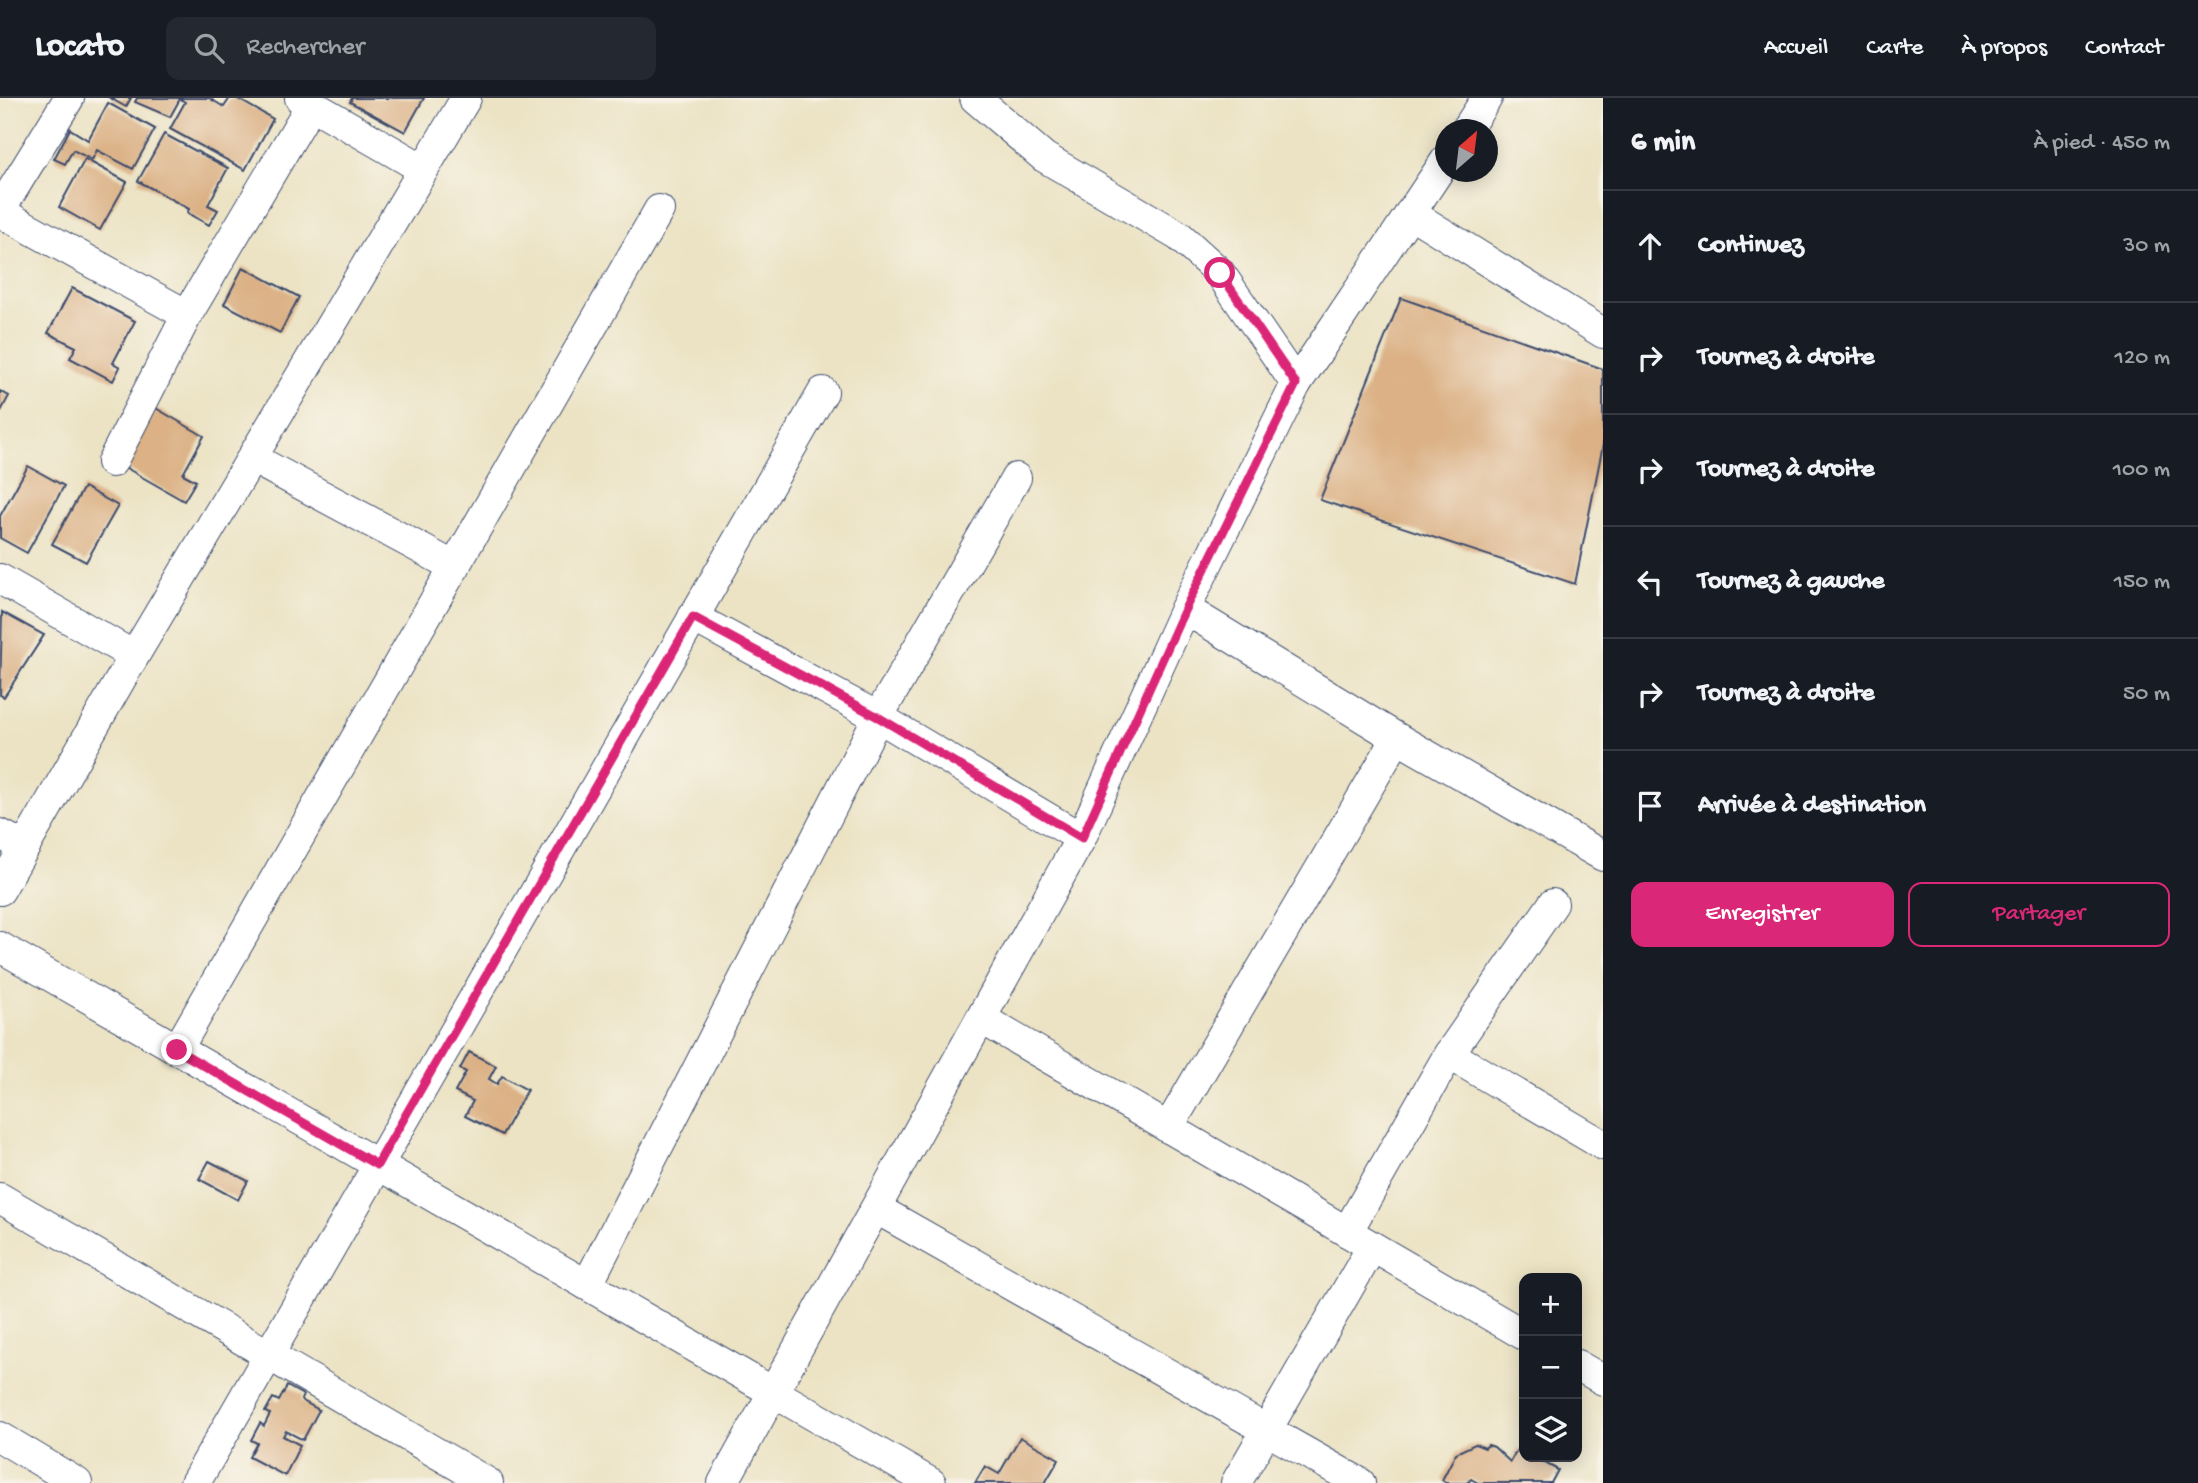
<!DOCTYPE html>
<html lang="fr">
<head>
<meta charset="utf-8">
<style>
  body { margin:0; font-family:"Gochi Hand",sans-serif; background:#242831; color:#f1f3f6 }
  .controls { position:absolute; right:21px; bottom:21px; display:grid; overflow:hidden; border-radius:14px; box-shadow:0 4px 18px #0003 }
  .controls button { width:63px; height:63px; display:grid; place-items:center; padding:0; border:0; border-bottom:2px solid #363941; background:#171b24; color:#f1f3f6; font:35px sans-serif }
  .compass { position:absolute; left:1435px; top:21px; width:63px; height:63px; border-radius:50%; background:#171b24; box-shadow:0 4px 18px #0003; rotate:28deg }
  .stop { position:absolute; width:21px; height:21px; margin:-16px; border:5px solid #db2777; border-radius:50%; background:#fff }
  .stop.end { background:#db2777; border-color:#fff; box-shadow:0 2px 7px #0008 }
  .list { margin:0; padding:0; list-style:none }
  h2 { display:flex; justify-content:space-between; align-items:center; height:91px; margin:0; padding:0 28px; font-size:30px }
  h2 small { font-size:23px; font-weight:400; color:#9ea1a6 }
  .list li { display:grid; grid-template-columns:46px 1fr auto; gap:21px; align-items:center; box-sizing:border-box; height:112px; padding:0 28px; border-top:2px solid #363941 }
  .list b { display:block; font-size:26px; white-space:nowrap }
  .list em { font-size:23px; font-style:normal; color:#9ea1a6 }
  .actions { display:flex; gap:14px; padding:21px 28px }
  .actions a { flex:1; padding:16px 0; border:2px solid #db2777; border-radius:14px; text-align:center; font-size:24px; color:#db2777 }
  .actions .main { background:#db2777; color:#fff }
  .icon { flex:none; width:38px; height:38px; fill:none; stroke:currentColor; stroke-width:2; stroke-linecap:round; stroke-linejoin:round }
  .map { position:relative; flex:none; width:1603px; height:1385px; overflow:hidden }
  header { display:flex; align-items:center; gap:42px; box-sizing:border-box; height:98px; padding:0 35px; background:#171b24; border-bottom:2px solid #363941 }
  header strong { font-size:33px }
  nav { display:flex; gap:38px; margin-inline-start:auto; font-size:24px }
  .search { width:490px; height:63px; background:#242831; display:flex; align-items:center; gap:18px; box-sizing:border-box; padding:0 24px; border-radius:14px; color:#9ea1a6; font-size:26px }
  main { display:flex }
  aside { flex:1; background:#171b24 }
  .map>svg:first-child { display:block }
  .building { fill:#dbb185 }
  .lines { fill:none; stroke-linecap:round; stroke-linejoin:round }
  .street-casing { stroke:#3a4a6d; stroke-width:32 }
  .street { stroke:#fff; stroke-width:30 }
  .route { stroke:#db2777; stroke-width:9 }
</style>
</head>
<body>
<header>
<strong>Locato</strong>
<div class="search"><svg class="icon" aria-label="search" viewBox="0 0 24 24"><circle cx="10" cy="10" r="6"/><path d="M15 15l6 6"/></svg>Rechercher</div>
<nav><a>Accueil</a><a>Carte</a><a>À propos</a><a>Contact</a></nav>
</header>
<main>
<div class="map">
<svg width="1603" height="1385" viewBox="0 0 1603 1385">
  <rect width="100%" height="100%" fill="#f7f3e8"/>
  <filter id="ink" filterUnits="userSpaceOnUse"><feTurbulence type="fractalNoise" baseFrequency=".0143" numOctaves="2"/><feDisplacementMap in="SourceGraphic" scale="14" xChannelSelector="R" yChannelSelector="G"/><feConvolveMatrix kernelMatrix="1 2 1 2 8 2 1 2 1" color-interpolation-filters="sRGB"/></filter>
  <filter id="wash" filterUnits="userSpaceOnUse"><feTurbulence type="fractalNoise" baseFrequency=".00686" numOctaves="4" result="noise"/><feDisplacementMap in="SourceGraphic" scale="28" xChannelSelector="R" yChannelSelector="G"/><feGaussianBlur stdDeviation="1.57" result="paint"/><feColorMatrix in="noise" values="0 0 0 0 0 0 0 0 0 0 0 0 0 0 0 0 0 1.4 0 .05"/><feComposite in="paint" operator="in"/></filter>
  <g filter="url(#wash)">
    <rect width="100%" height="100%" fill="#ece3c4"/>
    <g id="blocks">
      <g class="building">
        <polygon points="110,0 131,0 126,9"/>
        <polygon points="137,0 209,0 224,9 230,0 236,0 273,21 245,72 170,31 185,4 180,1 170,19 135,4"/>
        <polygon points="352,0 424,0 405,34 350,4"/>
        <polygon points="108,5 155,31 133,71 97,52 92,62 73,52 65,66 54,61 70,31 88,42"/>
        <polygon points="164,36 228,70 208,107 218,112 209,127 187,115 189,111 138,83"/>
        <polygon points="85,61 127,84 100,132 59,109"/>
        <polygon points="243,169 299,199 280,235 224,206"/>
        <polygon points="72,190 135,223 113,265 120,269 113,283 70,260 76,249 48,235"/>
        <polygon points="1401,200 1603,271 1603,347 1575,486 1320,402"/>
        <polygon points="0,293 9,298 0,315"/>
        <polygon points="147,305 204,338 183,376 196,383 184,403 114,363"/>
        <polygon points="28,368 64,388 27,455 0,440 0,418"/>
        <polygon points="84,389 118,408 86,464 52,446"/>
        <polygon points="2,514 44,537 4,599 0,597"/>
        <polygon points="469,954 496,968 489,981 497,986 502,978 527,992 502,1037 465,1018 473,1003 455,994 466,974 460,971"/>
        <polygon points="209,1063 248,1083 238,1102 199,1081"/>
        <polygon points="287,1288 303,1297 301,1302 319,1312 303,1342 286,1333 283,1338 300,1347 285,1378 249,1359 257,1345 251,1342 260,1325 264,1328 270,1316 265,1314 273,1300 279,1303"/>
        <polygon points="1020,1339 1059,1361 1045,1385 975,1385 985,1368 999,1376"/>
        <polygon points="1475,1346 1485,1350 1488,1347 1494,1349 1510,1364 1518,1350 1524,1353 1524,1359 1534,1359 1558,1372 1551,1385 1478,1385 1471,1381 1468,1385 1446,1385 1442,1382 1456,1355"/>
      </g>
    </g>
  </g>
  <g filter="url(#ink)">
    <use href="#blocks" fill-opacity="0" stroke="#3a4a6d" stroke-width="2"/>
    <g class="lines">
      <g class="street-casing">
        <g id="street">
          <polyline points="300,0 423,71"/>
          <polyline points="975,0 1044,59 1179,138 1220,175 1296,286"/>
          <polyline points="1466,32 1487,0"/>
          <polyline points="0,112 69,0"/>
          <polyline points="0,114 187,217"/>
          <polyline points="1410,115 1603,235"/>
          <polyline points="252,360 455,469"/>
          <polyline points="112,364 187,217 311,7"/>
          <polyline points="1016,380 878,619 1081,740"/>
          <polyline points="0,481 134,558"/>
          <polyline points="1185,511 1397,640 1603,758"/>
          <polyline points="0,736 25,749"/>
          <polyline points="0,792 134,558 466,0"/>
          <polyline points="0,849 931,1385"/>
          <polyline points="982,921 1524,1237"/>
          <polyline points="177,952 659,112"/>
          <polyline points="1449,956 1603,1047"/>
          <polyline points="1168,1030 1397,640"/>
          <polyline points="0,1100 488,1385"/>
          <polyline points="877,1111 1360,1385"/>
          <polyline points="1347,1134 1449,956 1553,806"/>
          <polyline points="587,1187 878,619 693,519"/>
          <polyline points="1577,1267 1603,1282"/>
          <polyline points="0,1339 77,1385"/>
          <polyline points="195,1385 823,294"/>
          <polyline points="723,1385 1081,740 1185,511 1296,286 1446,62"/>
          <polyline points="1236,1385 1372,1149"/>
        </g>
      </g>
      <use href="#street" class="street"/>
    </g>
  </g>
  <g class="lines" filter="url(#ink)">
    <polyline class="route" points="177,952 377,1067 693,519 878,619 1082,740 1185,511 1296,286 1220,175"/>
  </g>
</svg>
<div class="controls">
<button>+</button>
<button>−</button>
<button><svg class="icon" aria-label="layers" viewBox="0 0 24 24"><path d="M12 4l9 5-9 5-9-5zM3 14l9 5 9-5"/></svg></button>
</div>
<svg class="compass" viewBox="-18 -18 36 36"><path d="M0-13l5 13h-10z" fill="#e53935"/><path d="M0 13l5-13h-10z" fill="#9ea1a6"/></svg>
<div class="stop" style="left:1220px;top:175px"></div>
<div class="stop end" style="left:177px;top:952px"></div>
</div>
<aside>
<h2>6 min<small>À pied · 450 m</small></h2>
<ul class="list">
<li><svg class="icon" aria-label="ahead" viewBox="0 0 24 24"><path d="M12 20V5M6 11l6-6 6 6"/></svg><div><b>Continuez</b></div><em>30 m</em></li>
<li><svg class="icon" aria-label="right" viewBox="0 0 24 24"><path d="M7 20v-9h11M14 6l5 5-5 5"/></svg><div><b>Tournez à droite</b></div><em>120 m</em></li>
<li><svg class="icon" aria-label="right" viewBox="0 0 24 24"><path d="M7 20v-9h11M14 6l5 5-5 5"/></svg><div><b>Tournez à droite</b></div><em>100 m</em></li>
<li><svg class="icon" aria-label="left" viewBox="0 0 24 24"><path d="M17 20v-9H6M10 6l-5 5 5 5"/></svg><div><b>Tournez à gauche</b></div><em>150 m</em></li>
<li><svg class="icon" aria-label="right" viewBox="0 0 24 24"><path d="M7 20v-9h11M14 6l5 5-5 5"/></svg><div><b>Tournez à droite</b></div><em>50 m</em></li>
<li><svg class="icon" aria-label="arrive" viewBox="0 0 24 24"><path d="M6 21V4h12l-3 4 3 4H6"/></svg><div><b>Arrivée à destination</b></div></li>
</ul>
<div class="actions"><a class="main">Enregistrer</a><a>Partager</a></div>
</aside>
</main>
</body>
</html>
